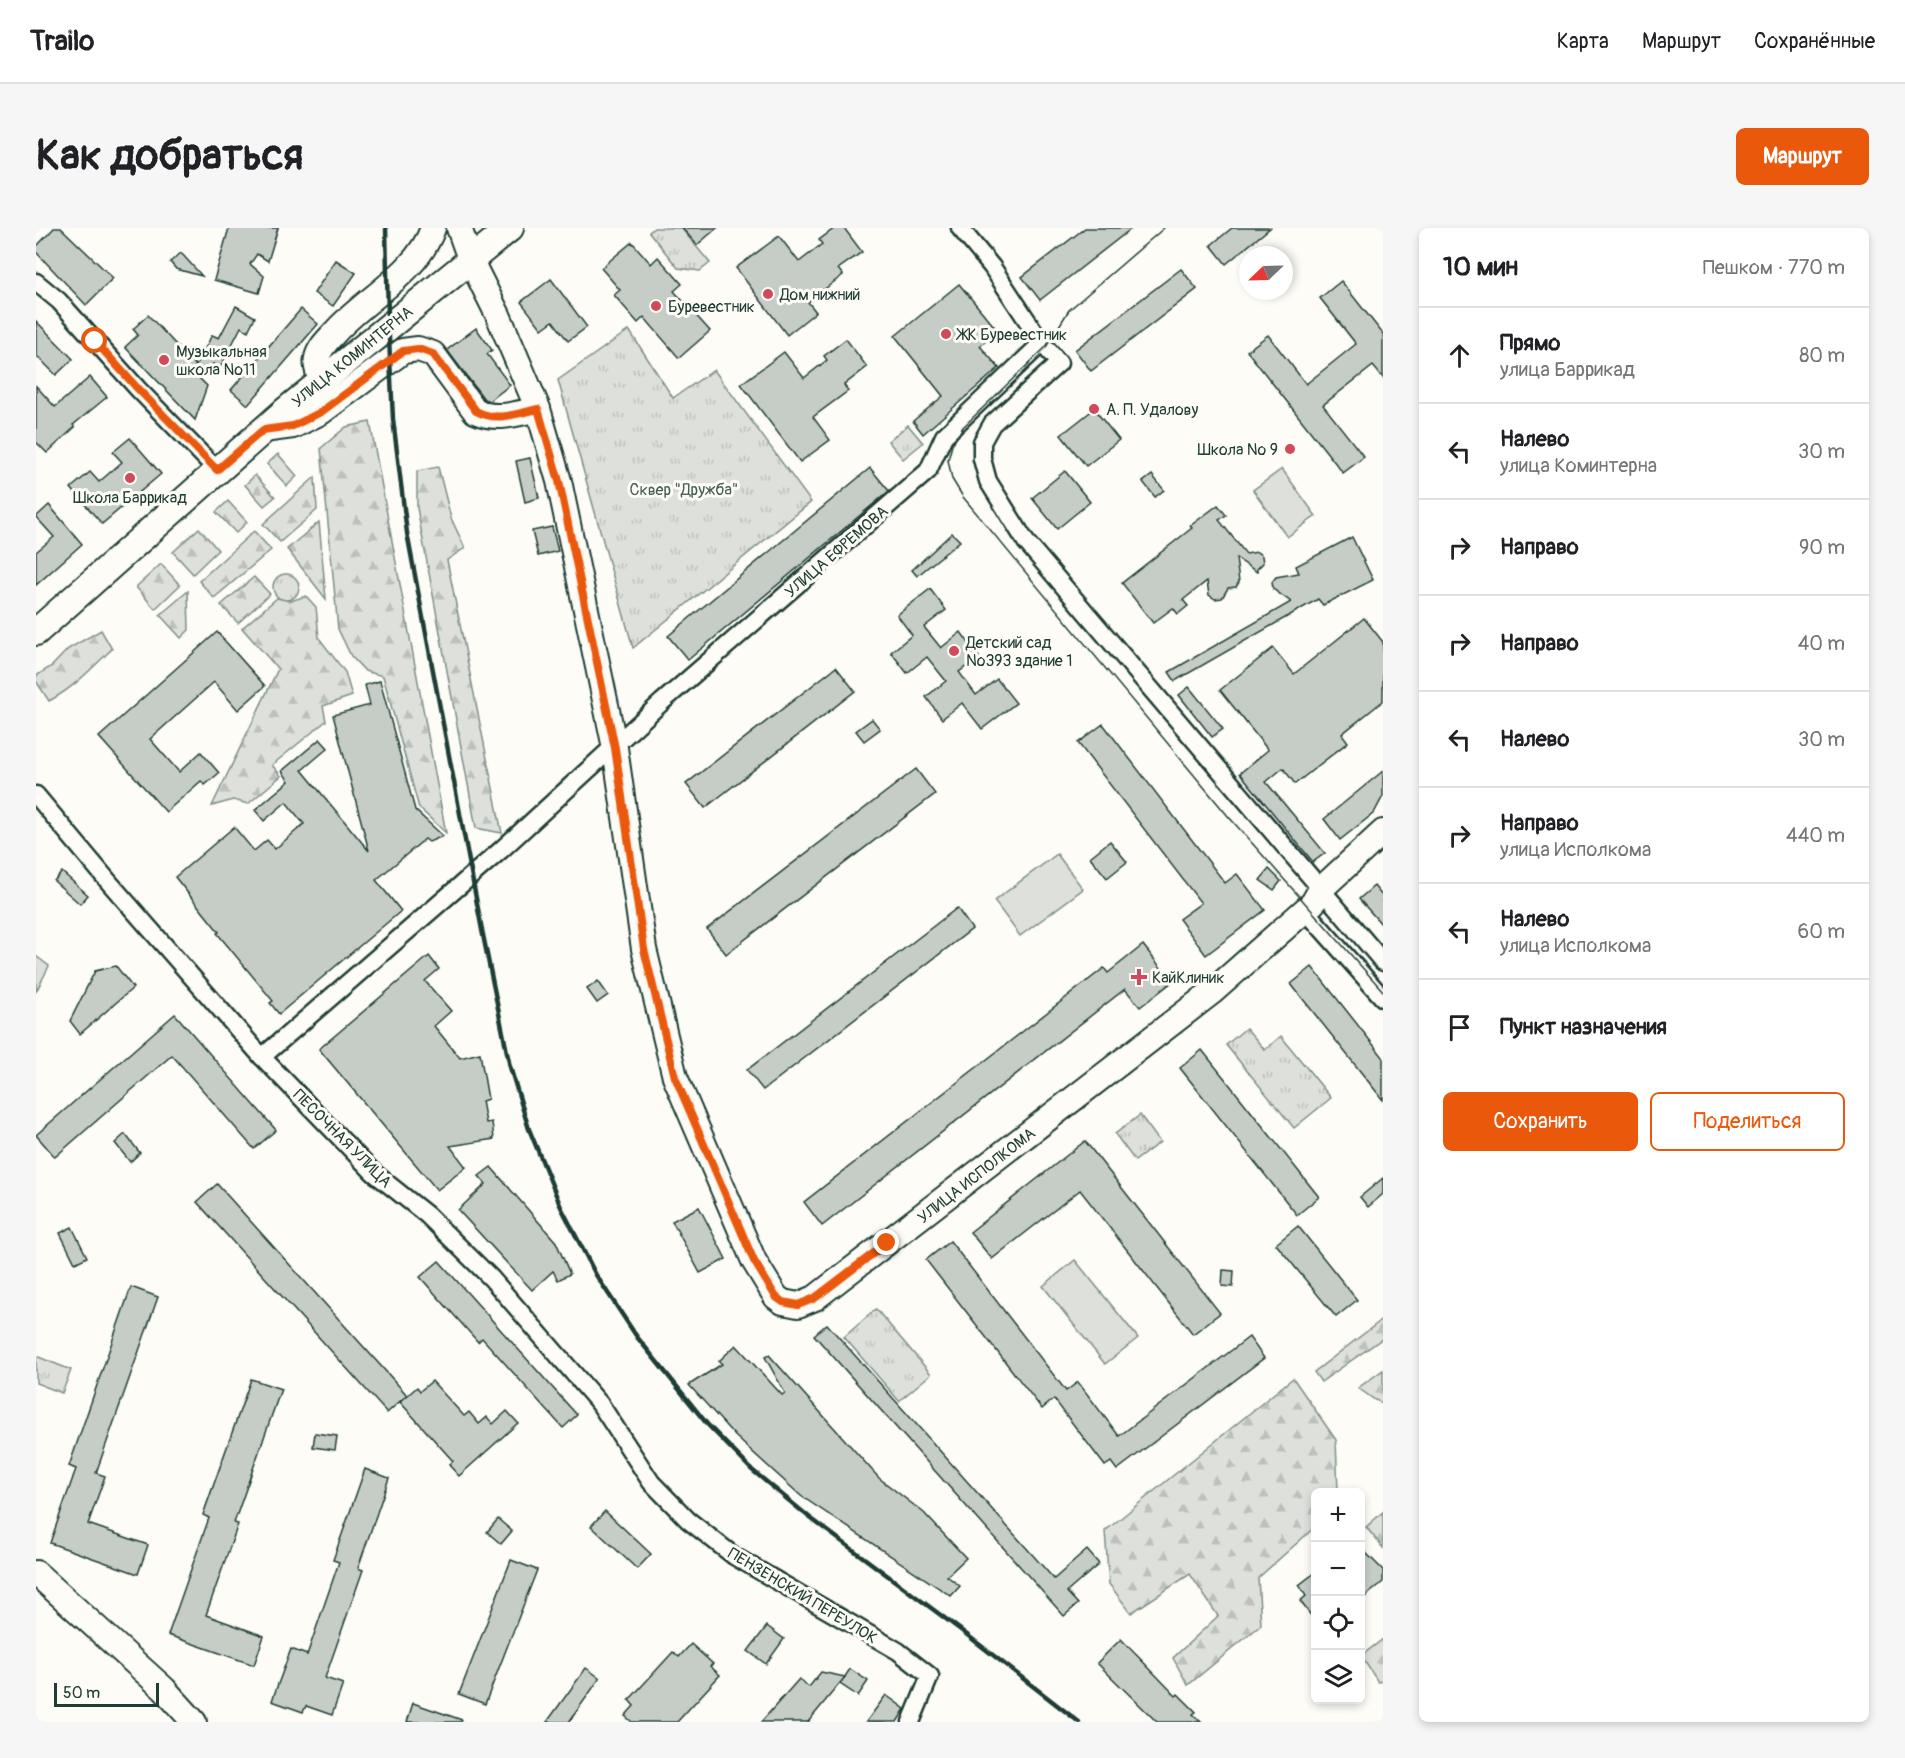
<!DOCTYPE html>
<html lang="ru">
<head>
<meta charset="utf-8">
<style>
  body { margin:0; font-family:Pangolin,sans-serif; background:#f6f6f6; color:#202124 }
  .controls { position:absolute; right:18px; bottom:18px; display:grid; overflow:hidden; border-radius:9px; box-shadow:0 3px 9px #0003 }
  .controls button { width:54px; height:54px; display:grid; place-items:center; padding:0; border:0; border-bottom:2px solid #e0e0e0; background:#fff; color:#202124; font:30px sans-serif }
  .compass { position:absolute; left:1203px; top:18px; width:54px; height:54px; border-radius:50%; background:#fff; box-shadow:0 3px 9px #0003; rotate:247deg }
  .scale { position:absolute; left:18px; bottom:15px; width:105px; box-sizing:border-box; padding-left:6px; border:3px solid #1f3d34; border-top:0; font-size:16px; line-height:21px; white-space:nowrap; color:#1f3d34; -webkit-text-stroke:4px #fdfcf7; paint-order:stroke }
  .stop { position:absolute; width:18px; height:18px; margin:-14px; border:4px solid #ea580c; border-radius:50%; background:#fff }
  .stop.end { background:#ea580c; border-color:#fff; box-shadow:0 2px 6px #0008 }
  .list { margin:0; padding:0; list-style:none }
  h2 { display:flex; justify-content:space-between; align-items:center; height:78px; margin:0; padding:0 24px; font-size:26px }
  h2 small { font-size:20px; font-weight:400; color:#757577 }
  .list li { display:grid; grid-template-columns:39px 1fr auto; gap:18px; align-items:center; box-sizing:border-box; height:96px; padding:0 24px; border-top:2px solid #e0e0e0 }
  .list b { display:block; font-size:22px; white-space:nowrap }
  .list p { margin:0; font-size:20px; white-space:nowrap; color:#757577 }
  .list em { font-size:20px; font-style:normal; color:#757577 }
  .actions { display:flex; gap:12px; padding:18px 24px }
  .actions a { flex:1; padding:14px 0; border:2px solid #ea580c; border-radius:9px; text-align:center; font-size:21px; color:#ea580c }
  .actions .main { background:#ea580c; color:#fff }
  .icon { flex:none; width:33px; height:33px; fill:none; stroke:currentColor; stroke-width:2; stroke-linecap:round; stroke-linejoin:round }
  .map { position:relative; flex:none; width:1347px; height:1494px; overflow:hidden; border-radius:9px }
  header { display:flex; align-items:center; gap:36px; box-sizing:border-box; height:84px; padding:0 30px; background:#fff; border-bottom:2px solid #e0e0e0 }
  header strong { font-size:28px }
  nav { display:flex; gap:33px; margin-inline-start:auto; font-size:21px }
  .intro { display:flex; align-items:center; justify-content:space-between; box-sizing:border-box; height:144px; padding:0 36px }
  h1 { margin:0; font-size:42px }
  .button { padding:15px 27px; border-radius:9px; background:#ea580c; color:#fff; font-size:21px; font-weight:700 }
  main { display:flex; gap:36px; padding:0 36px }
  aside { flex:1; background:#fff; border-radius:9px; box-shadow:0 3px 9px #0003 }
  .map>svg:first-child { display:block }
  .grass { fill:url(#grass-tufts); stroke:#7e8e88; stroke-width:1.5 }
  .forest { fill:url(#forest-firs); stroke:#7e8e88; stroke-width:1.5 }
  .garden { fill:#dde0db; stroke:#7e8e88; stroke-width:1.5 }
  .building { fill:#c6cdc7; stroke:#1f3d34; stroke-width:1.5 }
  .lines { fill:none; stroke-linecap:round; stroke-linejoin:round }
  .street-casing { stroke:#1f3d34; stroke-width:21 }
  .secondary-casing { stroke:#1f3d34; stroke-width:28 }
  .primary-casing { stroke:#1f3d34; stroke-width:30 }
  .street { stroke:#fdfcf7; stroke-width:16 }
  .secondary { stroke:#fdfcf7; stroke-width:24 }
  .primary { stroke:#fdfcf7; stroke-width:26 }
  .tram { stroke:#1f3d34; stroke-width:1.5 }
  .rail { stroke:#1f3d34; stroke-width:4.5 }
  .route { stroke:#ea580c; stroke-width:8 }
  .poi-dot { fill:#d1495b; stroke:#fdfcf7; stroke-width:2 }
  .labels { text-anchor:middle; stroke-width:6; stroke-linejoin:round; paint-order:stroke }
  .poi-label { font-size:16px; fill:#1f3d34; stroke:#fdfcf7; text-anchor:start }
  .street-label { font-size:16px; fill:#1f3d34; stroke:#fdfcf7 }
  .park-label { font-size:16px; fill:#455e55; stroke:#fdfcf7 }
</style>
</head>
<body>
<header>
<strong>Trailo</strong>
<nav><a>Карта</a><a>Маршрут</a><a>Сохранённые</a></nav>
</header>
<div class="intro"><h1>Как добраться</h1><a class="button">Маршрут</a></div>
<main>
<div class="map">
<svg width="1347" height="1494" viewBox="0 0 1347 1494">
  <defs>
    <pattern id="grass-tufts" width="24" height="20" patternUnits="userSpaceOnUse" patternTransform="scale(1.5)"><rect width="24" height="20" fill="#dde0db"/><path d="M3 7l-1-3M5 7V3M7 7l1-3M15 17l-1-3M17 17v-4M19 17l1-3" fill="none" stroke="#bdc1bd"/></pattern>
    <pattern id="forest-firs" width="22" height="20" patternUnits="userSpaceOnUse" patternTransform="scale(1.5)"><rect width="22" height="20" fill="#dde0db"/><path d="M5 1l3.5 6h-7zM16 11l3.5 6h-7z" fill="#bdc1bd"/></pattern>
  </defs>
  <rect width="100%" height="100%" fill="#fdfcf7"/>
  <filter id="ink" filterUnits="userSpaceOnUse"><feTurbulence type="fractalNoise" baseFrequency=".0167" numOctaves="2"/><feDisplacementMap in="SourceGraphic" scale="12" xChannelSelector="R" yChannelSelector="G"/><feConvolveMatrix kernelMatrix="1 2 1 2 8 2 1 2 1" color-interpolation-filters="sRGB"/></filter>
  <g filter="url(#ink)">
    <g class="grass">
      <polygon points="618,0 645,0 674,35 664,43 642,40 613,4"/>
      <polygon points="593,102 637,170 678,142 775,274 597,420 522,152"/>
      <polygon points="872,197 887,215 867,231 852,213"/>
      <circle cx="250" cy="359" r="13"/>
      <polygon points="0,728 13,738 0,764"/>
      <polygon points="1210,800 1229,822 1245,808 1295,870 1258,900 1190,817"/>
      <polygon points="1104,887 1124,914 1099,933 1079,906"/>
      <polygon points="840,1081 895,1146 863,1173 808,1109"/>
      <polygon points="0,1128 35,1142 26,1165 0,1155"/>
    </g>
    <g class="forest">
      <polygon points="334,194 410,605 383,580 347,448 329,443 315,428 302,401 285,220 310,199"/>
      <polygon points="242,226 261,248 251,258 231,236"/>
      <polygon points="402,239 415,290 429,320 411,332 466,605 440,600 381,280 381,243"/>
      <polygon points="219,247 239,269 228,278 209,257"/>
      <polygon points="279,249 281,282 244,314 227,296"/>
      <polygon points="192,273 211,294 200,305 180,284"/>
      <polygon points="283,294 290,371 251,321"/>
      <polygon points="163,300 182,322 157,346 137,324"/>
      <polygon points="218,303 235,322 178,370 163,353"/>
      <polygon points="125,336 144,357 119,381 100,359"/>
      <polygon points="218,349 234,366 202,395 185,377"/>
      <polygon points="152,363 153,402 145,410 124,387"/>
      <polygon points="270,368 280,379 283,410 309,444 316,468 287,478 290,493 236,537 245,548 212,576 197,572 176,578 242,441 206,400 241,370 254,373"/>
      <path d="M65 402 76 421C56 440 38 460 13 473L0 453V448L16 438 32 421Z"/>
      <polygon points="1347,1091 1347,1110 1285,1154 1278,1144"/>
      <polygon points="1347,1142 1347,1175 1339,1172 1322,1160"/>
      <polygon points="1257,1150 1300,1212 1302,1264 1280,1264 1279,1299 1222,1350 1225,1397 1152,1457 1137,1430 1182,1388 1154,1346 1095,1385 1073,1356 1069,1303"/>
      <polygon points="1347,1284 1347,1320 1330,1299"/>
      <polygon points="1347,1411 1347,1453 1342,1454 1325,1428"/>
    </g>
    <g class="garden">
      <polygon points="1246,241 1280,288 1251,309 1217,262"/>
      <polygon points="1021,626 1047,661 984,708 958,673"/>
      <polygon points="1039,1032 1102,1110 1069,1136 1007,1058"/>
    </g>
    <g class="building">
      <polygon points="18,0 25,0 77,50 50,77 0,24 0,19"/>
      <polygon points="193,0 242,0 232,33 221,26 214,36 228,48 223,65 178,52"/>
      <polygon points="646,0 681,0 661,17"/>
      <polygon points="799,0 808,0 826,24 802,41 807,47 772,74 780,84 751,107 700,40 743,8 763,34 786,16 783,12"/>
      <polygon points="1049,0 1096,0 1004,72 986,49"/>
      <polygon points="1196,0 1234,0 1190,36 1175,17"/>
      <polygon points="596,14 615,36 622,29 646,56 638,63 674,103 643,130 608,89 602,95 578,67 584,62 565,40"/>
      <polygon points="145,25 166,48 140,41 134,34"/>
      <polygon points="300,32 320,45 297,78 278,65"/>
      <polygon points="1145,41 1161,61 1055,143 1039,122"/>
      <polygon points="515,51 551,99 532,113 517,93 506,101 485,74"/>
      <polygon points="1305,53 1347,106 1347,150 1337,138 1287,177 1328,229 1307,245 1211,123 1232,107 1270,156 1320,116 1284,70"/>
      <polygon points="923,56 962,103 944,118 963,140 887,206 877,193 907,168 859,108"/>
      <polygon points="200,78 219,89 212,103 205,99 184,140 177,136 163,150 171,158 159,192 89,119 102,107 97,101 112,87 160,138 176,107 183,110"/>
      <polygon points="265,81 282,96 212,177 195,162"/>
      <polygon points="0,93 37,131 20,147 0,127"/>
      <polygon points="440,100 456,122 451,126 474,157 453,173 448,171 411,122"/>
      <polygon points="810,111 831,139 808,157 812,163 777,189 794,212 764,234 705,156 748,124 768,150 791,132 788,128"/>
      <polygon points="54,149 71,169 37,197 39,199 11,225 0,214 0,158 19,179"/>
      <polygon points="1058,181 1083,212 1050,238 1025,207"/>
      <polygon points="94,210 125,246 66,296 35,260 54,244 63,254 86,234 77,224"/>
      <polygon points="494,230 503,270 489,274 480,233"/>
      <polygon points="834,240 853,263 652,432 632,408"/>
      <polygon points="1029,243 1054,274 1021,301 996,270"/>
      <polygon points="1116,247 1128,262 1119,269 1107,254"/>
      <polygon points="13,277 46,316 0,357 0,324 18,309 0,289"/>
      <polygon points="1182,277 1190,287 1183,292 1210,326 1221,324 1226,328 1227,335 1221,341 1221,344 1200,330 1203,354 1200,359 1192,360 1186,370 1179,371 1173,367 1171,353 1147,372 1152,378 1142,386 1137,380 1117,395 1086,355 1156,300 1154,298"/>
      <polygon points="516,299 522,323 502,328 496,303"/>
      <polygon points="916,305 924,313 881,348 876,342"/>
      <polygon points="1316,309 1337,352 1287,377 1282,371 1139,453 1133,444 1255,374 1237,361 1236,354 1240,349 1263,345 1260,338"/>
      <polygon points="894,361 910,382 888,399 905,420 925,404 943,429 923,444 940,467 961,451 980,475 946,501 926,475 906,491 890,469 910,453 891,429 871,445 855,424 876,407 861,387"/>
      <polygon points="1328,390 1347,414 1347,473 1306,506 1312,514 1259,556 1247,540 1230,554 1289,625 1277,634 1204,545 1232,522 1184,462 1237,420 1258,446"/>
      <polygon points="181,404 229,458 202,482 178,454 114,511 143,544 165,524 183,545 169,557 165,553 130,584 63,509"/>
      <polygon points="800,439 819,463 669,580 650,556"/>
      <polygon points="344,453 379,582 407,608 393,614 389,611 340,652 365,683 243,786 234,775 237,773 181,705 183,704 139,649 198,599 218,623 231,612 239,621 268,596 250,574 228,593 219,582 253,553 246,543 284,511 292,520 266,542 333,623 297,487 334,477 329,457"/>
      <polygon points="1153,459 1187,501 1176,509 1143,467"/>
      <polygon points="836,491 844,501 828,513 820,503"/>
      <polygon points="1067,496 1189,655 1201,646 1229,682 1170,727 1143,691 1165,675 1042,515"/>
      <polygon points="880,541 899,566 690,726 671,701"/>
      <polygon points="1347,543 1347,568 1338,585 1304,612 1288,591"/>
      <polygon points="1074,613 1091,634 1071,650 1054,629"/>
      <polygon points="1233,641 1245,653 1238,662 1224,652"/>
      <polygon points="26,644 52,667 44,676 18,653"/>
      <polygon points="1338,658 1347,669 1347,698 1323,671"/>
      <polygon points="921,680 936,701 727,862 711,842"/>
      <polygon points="1107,717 1136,754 1104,779 1089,761 786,998 768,974 1068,740 1072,745"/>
      <polygon points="393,728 403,741 389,753 415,783 398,798 424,830 444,825 452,871 446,873 450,895 456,894 458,911 414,918 430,939 401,962 283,821"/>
      <polygon points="80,738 97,760 44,806 34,793 59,743"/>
      <polygon points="1276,739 1347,829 1347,872 1255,756"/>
      <polygon points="562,753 572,767 561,775 551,761"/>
      <polygon points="139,786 240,902 218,921 136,827 19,929 0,907"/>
      <polygon points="1166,822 1283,969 1261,987 1144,840"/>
      <polygon points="89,906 104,925 94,934 79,915"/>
      <polygon points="1049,913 1184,1085 1157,1106 1044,962 956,1031 934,1004"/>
      <polygon points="455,939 520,1014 534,1046 522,1052 517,1043 496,1062 422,982 450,956 443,948"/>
      <polygon points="1347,950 1347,966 1332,979 1324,969"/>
      <polygon points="181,956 371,1167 351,1185 161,974"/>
      <polygon points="663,979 690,1031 664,1045 636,993"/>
      <polygon points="1262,998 1321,1072 1300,1089 1240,1016"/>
      <polygon points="36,999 51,1029 39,1035 24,1005"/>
      <polygon points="914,1013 1030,1163 1042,1154 1083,1208 1213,1109 1228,1130 1081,1242 1075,1234 1069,1238 1018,1171 1006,1181 890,1032"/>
      <polygon points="403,1033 541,1187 527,1200 446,1110 442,1114 384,1049"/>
      <polygon points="1187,1042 1198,1043 1197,1059 1186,1058"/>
      <polygon points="95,1059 122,1069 60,1245 69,1248 52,1296 112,1317 102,1346 14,1315 40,1241 33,1238"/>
      <polygon points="791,1096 1018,1351 1051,1322 1063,1336 1031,1364 1042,1376 1028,1388 778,1107"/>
      <polygon points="700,1117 746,1167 749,1165 729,1129 733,1127 843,1250 888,1285 930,1330 911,1348 924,1358 915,1368 765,1268 699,1208 653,1157 686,1136 683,1133"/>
      <polygon points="215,1151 245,1161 198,1295 202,1296 170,1387 228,1408 218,1437 132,1407 173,1290 167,1287"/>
      <polygon points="396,1153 428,1188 433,1184 443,1196 451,1189 457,1196 471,1183 482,1195 423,1248 413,1237 417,1233 364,1174 381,1159 384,1163"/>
      <polygon points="279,1205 301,1208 299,1222 277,1219"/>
      <polygon points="329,1241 353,1250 322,1340 327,1342 289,1450 307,1456 296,1487 270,1478 267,1484 236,1473 238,1467 255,1421 271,1427 303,1334 297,1332"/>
      <polygon points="569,1283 615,1326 601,1341 555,1298"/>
      <polygon points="462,1291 476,1303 465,1316 451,1304"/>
      <polygon points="1324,1319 1347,1342 1347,1354 1324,1373"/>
      <polygon points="475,1332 501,1342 449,1476 423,1466"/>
      <polygon points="1280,1344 1280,1394 1264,1373 1270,1368 1263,1357"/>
      <polygon points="731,1398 748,1411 730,1436 712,1423"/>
      <polygon points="1085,1411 1140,1468 1142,1466 1160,1484 1157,1486 1165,1494 1121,1494 1061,1435"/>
      <polygon points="655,1416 677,1436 674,1438 684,1447 641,1494 596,1494 589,1488 598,1478 593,1472 637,1424 643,1429"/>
      <polygon points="550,1440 564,1450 533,1494 511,1494"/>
      <polygon points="814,1441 832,1453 822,1468 804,1456"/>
      <polygon points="785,1444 809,1449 772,1494 725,1494 763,1451 773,1459"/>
      <polygon points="850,1467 869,1481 861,1494 830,1494"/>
      <polygon points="377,1475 426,1492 425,1494 371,1494"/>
    </g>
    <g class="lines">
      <g class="street-casing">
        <g id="street">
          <polyline points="924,0 956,39 1006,115 1023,135 956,196 946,214 946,231 952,253 990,314 1347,734"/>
          <polyline points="0,54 23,73 102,161 181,242"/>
          <polyline points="0,567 72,653 226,829 465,622 626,474 892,243 908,208 1006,115"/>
          <polyline points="1269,682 1347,770"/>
          <polyline points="226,829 337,944 391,987 455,1050 564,1176 615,1254 652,1292 698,1328 862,1423 894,1448 875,1494"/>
        </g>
      </g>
      <g class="secondary-casing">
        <g id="secondary">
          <polyline points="423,0 434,31 462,87 502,181 523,253 579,520 608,721 639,849 718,1033 740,1069 747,1074 762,1077 779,1070 1176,764 1277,675 1285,661 1347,604"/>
          <path d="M285 153C283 146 279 137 281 130 284 118 294 110 302 101 333 68 382 44 397 0"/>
          <path d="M227 202 257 198 285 184 367 123 382 121 397 126 439 183C460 193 480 186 502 181"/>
          <polyline points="0,1345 128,1461 158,1494"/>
        </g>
      </g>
      <g class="primary-casing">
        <polyline id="primary" points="0,404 248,184 474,0"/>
      </g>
      <use href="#street" class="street"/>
      <use href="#secondary" class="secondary"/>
      <use href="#primary" class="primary"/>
      <polyline class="tram" points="1128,0 1033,82 1010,119 927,199 916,217 912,232 916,251 927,269 1192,588 1347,763"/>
      <polyline class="rail" points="350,0 352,89 357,191 371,305 446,702 474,839 493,901 525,979 560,1047 601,1109 671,1196 716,1242 773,1289 926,1403 1043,1494"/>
    </g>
  </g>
  <g class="lines" filter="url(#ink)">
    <path class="route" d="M59 113 102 161 181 242 227 202 257 198 285 184 367 123 382 121 397 126 440 183C460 194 480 186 502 181L523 253 579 520 608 721 639 849 718 1033 740 1069 747 1074 762 1077 779 1070 851 1015"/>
  </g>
  <g class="poi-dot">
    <circle cx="732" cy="66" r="6"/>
    <circle cx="620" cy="78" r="6"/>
    <circle cx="910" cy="106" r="6"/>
    <circle cx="128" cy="132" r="6"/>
    <circle cx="1058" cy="181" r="6"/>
    <circle cx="1254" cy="221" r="6"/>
    <circle cx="94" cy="250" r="6"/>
    <circle cx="918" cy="423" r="6"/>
    <path d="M1100 740h6v6h6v6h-6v6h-6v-6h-6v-6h6z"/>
  </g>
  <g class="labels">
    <g class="poi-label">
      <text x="744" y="72">Дом нижний</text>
      <text x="632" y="84">Буревестник</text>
      <text x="922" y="112">ЖК Буревестник</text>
      <text x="140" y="129">Музыкальная<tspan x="140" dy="18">школа №11</tspan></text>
      <text x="1070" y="187">А. П. Удалову</text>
      <text x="1242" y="227" text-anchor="end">Школа № 9</text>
      <text x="94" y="275" text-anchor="middle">Школа Баррикад</text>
      <text x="930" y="420">Детский сад<tspan x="930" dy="18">№393 здание 1</tspan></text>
      <text x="1116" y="755">КайКлиник</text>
    </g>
    <g class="street-label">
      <text transform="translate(316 128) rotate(-39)" y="6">УЛИЦА КОМИНТЕРНА</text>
      <text transform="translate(800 323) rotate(-41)" y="6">УЛИЦА ЕФРЕМОВА</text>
      <text transform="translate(307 910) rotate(45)" y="6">ПЕСОЧНАЯ УЛИЦА</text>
      <text transform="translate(940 947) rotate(-38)" y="6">УЛИЦА ИСПОЛКОМА</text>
      <text transform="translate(767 1367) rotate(31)" y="6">ПЕНЗЕНСКИЙ ПЕРЕУЛОК</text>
    </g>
    <g class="park-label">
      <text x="648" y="267">Сквер "Дружба"</text>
    </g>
  </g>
</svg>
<div class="controls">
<button>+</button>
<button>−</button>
<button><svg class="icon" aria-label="locate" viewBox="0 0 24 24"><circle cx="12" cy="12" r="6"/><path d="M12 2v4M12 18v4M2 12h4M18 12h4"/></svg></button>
<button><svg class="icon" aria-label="layers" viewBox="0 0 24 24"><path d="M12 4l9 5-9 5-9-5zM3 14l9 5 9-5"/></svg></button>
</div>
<svg class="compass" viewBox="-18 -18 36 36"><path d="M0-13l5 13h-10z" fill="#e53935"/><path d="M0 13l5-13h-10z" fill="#757577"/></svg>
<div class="scale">50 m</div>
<div class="stop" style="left:59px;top:113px"></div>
<div class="stop end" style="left:851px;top:1015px"></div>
</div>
<aside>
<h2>10 мин<small>Пешком · 770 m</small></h2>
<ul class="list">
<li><svg class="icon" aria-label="ahead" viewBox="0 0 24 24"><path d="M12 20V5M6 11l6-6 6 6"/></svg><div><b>Прямо</b><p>улица Баррикад</p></div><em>80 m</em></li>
<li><svg class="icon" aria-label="left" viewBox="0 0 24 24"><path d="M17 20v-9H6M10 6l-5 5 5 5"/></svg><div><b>Налево</b><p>улица Коминтерна</p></div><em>30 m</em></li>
<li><svg class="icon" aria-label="right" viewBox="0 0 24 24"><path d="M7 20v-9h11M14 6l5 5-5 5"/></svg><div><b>Направо</b></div><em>90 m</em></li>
<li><svg class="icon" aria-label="right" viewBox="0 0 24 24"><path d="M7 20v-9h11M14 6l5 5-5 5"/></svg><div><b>Направо</b></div><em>40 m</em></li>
<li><svg class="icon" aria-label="left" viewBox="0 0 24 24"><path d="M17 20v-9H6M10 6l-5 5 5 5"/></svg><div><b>Налево</b></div><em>30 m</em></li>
<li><svg class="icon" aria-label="right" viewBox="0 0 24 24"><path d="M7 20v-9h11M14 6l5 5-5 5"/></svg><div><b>Направо</b><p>улица Исполкома</p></div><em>440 m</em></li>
<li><svg class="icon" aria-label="left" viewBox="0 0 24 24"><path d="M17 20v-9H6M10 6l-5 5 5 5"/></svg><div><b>Налево</b><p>улица Исполкома</p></div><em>60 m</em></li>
<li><svg class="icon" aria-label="arrive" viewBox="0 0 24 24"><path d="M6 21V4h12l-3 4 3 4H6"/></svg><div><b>Пункт назначения</b></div></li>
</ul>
<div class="actions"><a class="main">Сохранить</a><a>Поделиться</a></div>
</aside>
</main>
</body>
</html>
